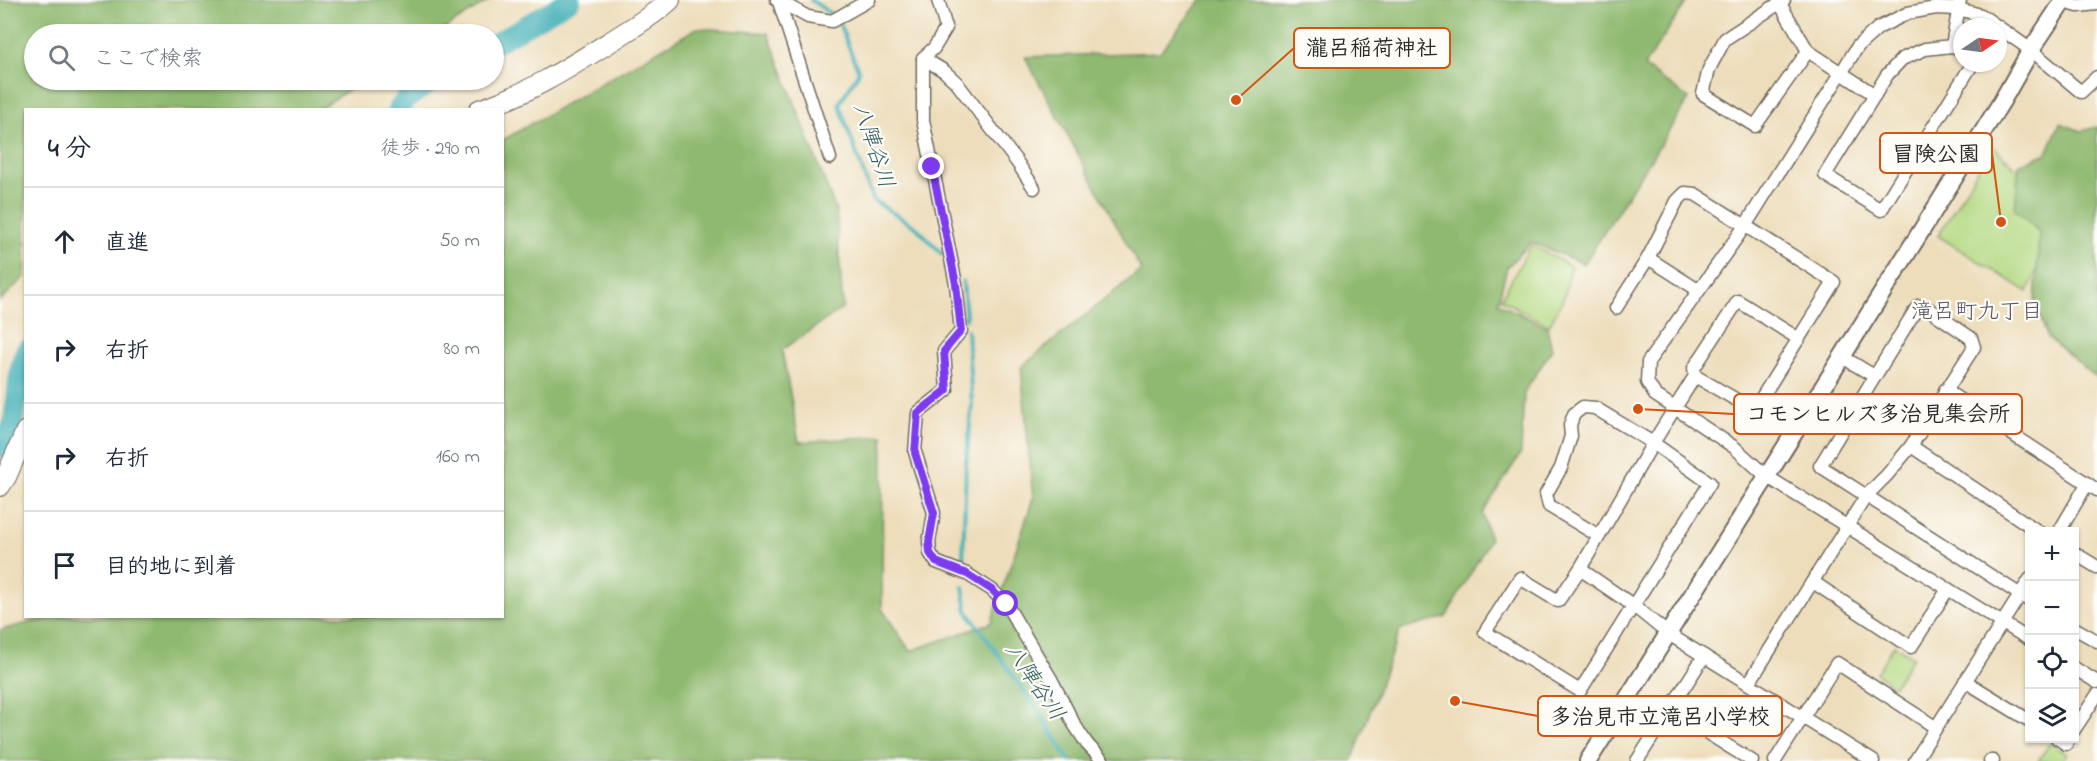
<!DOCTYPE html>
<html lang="ja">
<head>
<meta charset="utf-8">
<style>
  body { margin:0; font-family:"Indie Flower","Klee One",sans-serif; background:#f2f2f3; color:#1f2937 }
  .controls { position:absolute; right:18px; bottom:18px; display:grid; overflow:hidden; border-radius:0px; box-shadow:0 2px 4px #0004 }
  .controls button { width:54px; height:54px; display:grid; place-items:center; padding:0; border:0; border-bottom:2px solid #e0e1e3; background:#fff; color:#1f2937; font:30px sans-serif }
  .compass { position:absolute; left:1953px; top:18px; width:54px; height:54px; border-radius:50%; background:#fff; box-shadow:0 2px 4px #0004; rotate:77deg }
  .stop { position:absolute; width:18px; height:18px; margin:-14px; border:4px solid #7c3aed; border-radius:50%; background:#fff }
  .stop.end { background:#7c3aed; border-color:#fff; box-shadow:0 2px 6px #0008 }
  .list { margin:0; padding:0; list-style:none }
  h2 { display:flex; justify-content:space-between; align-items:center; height:78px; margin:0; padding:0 24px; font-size:26px }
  h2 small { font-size:20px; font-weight:400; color:#747a83 }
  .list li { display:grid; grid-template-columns:39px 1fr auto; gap:18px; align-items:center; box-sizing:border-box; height:108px; padding:0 24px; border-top:2px solid #e0e1e3 }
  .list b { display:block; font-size:22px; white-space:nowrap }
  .list em { font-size:20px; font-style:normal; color:#747a83 }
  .icon { flex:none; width:33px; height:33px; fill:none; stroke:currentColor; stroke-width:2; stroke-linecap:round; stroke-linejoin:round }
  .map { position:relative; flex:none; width:2097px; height:761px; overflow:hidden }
  .search { position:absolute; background:#fff; box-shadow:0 2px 4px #0004; left:24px; top:24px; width:480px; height:66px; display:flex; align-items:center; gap:15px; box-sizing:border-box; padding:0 21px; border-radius:33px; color:#747a83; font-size:22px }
  .panel { position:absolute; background:#fff; box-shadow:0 2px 4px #0004; left:24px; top:108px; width:480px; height:510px; border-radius:0px }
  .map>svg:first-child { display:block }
  .green { fill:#b4d982; stroke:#708256; stroke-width:1.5 }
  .forest { fill:#8fb970; stroke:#5d724e; stroke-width:1.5 }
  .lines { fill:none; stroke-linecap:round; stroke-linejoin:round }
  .stream { stroke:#3daeb6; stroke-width:4 }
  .river { stroke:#3daeb6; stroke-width:21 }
  .minor-casing { stroke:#6f695d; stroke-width:15 }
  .tertiary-casing { stroke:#6f695d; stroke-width:20 }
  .primary-casing { stroke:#6f695d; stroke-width:22 }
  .minor { stroke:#fff; stroke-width:12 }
  .tertiary { stroke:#fff; stroke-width:16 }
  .primary { stroke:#fff; stroke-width:20 }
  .route { stroke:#7c3aed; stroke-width:8 }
  .labels { text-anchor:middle; stroke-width:4.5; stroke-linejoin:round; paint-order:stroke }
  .water-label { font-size:22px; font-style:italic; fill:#325f63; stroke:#fdfcf7 }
  .neighbourhood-label { font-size:22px; fill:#575362; stroke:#fdfcf7 }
  .leader { fill:none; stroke:#d5540f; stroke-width:2 }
  .callout-dot { fill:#d5540f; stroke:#fdfcf7; stroke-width:2 }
  .callout { fill:#fdfcf7; stroke:#d5540f; stroke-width:2 }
  .callout-label { font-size:22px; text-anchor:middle; font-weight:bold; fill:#2b2b2b }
</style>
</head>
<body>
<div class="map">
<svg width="2097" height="761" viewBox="0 0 2097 761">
  <rect width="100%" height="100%" fill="#fdfcf7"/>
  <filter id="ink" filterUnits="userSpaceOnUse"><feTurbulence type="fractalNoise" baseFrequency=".0167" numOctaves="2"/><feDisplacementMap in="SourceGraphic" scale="12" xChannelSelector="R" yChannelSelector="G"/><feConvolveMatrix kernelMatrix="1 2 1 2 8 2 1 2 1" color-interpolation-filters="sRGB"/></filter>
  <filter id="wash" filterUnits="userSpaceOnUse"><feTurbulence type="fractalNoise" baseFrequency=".008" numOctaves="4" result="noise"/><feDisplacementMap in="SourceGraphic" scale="24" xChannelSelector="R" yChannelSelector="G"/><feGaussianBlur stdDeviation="1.35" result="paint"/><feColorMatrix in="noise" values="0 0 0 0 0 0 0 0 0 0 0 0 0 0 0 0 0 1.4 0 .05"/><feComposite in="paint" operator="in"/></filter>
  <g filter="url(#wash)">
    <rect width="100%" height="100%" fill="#edddbb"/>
    <g class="green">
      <polygon points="1992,146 2060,207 2028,292 1938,236"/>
      <polygon points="1531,245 1571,266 1565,295 1549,326 1501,299"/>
      <polygon points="1894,645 1913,657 1894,686 1876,673"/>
      <polygon points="2050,743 2067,754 2062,761 2038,761"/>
    </g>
    <g class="forest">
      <polygon points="0,0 490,0 436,34 34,34 34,80 365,80 318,109 26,110 25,277 0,301"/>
      <polygon points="1201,0 1688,0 1644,66 1689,99 1584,264 1531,242 1507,267 1498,303 1547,327 1552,349 1524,393 1521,453 1482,514 1490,539 1446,617 1400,630 1352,761 0,761 0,630 56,616 502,616 503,140 697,28 768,33 836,211 843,308 782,350 799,442 883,436 882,609 910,651 991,623 1033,499 1021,367 1141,270 1025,57 1160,52"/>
      <polygon points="2060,123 2081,131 2097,127 2097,378 2048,338 2035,304 2039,232 2015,209 2019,165 2047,153"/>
    </g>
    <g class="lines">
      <g class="stream">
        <polyline points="811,0 837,18 859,72 839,104 873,200 917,228 942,254"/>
        <polyline points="963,281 966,319"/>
        <polyline points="963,562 966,464 972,403 967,330"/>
        <polyline points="963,587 967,611 1039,712 1070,761"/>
      </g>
      <g class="river">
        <polyline points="494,44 570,0"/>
        <polyline points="398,110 406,99 434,80"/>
        <path d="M0 448C23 420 12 382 26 350"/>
      </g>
    </g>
  </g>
  <g filter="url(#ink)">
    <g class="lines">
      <g class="minor-casing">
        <g id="minor">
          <polyline points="777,0 808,17 832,21 869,0"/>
          <polyline points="938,0 946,28 934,48 923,58 923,120 956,284 961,331 944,351 947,390 918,413 915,452 934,513 929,542 930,553 936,562 967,574 992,590 1006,604 1051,679 1074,724 1087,744 1103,761"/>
          <polyline points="1784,0 1725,39 1709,69 1703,94 1755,126 1808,51 1875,95"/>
          <polyline points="779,2 830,158"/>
          <polyline points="1779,2 1808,51"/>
          <polyline points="2063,2 2078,6 2097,4"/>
          <polyline points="1952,46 1960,0"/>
          <polyline points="1962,49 1952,46 1925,49 1902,59 1887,75 1825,175 1881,210 1973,63"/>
          <polyline points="923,58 944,71 956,82 1017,162 1034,188"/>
          <polyline points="1648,258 1698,290"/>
          <polyline points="1616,308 1648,258 1677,201 1685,193 1695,194 1834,282 1754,410 1695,376 1694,368 1738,301 1799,339"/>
          <polyline points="1841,356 1874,376"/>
          <polyline points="1695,376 1653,443 1580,569 1634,606 1667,633 1873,761"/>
          <polyline points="1945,390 2097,490"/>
          <polyline points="1911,446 2039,532"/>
          <polyline points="2059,532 2087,484"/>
          <polyline points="2074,553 2097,567"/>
          <polyline points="1580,569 1558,601 1520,578 1485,632 1580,691 1710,483 1653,443 1595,408 1583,407 1574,414 1570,425 1571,436 1561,468 1546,494 1549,506 1599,536"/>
          <polyline points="1813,582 1911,647 1948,589"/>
          <polyline points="2074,628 2097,641"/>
          <polyline points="2030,640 1766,476 1734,447 1655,395 1647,382 1648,362 1745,226 1858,46 1878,28 1908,13 1936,8 1958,9 1981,15 2031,50 2081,92 2097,77"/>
          <polyline points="2074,668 2097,682"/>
          <polyline points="1965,681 2030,721"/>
          <polyline points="1749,683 1866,496 1887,475 1911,446 1974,347 1971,338 1924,306 1918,306 1820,466 2030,601"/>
          <polyline points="1669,709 1752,761"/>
          <polyline points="2074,730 2097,695"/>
          <polyline points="2057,738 2066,744 2069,738"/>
          <polyline points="1637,761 1704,656"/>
          <polyline points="1775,761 1837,663 1935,727"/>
          <polyline points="1915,761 2030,579"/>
          <polyline points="1990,761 1993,761"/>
        </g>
      </g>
      <g class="tertiary-casing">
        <polyline id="tertiary" points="1588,761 1923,228 2002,101 2031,50 2064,0"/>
      </g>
      <g class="primary-casing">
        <g id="primary">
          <path d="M479 110C528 94 570 67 613 40 633 27 653 16 670 0"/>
          <polyline points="0,486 6,477 26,431"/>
        </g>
      </g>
      <use href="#minor" class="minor"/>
      <use href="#tertiary" class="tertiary"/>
      <use href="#primary" class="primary"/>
    </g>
  </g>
  <g class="lines" filter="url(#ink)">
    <polyline class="route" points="932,167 956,284 961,331 944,351 947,390 918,413 915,453 934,513 929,542 930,553 936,562 967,574 992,590 1006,604"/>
  </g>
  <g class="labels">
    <g class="water-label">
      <text transform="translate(875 145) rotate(72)" y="8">八陣谷川</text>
      <text transform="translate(1036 681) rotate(56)" y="8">八陣谷川</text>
    </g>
    <g class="neighbourhood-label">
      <text x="1977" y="318">滝呂町九丁目</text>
    </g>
  </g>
  <path class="leader" d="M1236 100L1294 48M2001 222L1992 153M1638 409L1734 414M1455 701L1538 716"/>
  <g class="callout-dot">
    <circle cx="1236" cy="100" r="6"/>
    <circle cx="2001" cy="222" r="6"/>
    <circle cx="1638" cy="409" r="6"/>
    <circle cx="1455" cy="701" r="6"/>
  </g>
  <g class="callout">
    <rect x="1294" y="28" width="156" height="40" rx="6"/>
    <rect x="1880" y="133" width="112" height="40" rx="6"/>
    <rect x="1734" y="394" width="288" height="40" rx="6"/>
    <rect x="1538" y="696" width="244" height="40" rx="6"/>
  </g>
  <g class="callout-label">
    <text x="1372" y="55">瀧呂稲荷神社</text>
    <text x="1936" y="161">冒険公園</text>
    <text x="1878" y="421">コモンヒルズ多治見集会所</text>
    <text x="1660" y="724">多治見市立滝呂小学校</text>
  </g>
</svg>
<div class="controls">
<button>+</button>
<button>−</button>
<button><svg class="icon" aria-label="locate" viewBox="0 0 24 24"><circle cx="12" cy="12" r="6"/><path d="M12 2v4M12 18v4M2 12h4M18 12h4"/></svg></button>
<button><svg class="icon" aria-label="layers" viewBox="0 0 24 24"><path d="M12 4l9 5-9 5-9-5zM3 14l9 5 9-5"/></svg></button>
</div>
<svg class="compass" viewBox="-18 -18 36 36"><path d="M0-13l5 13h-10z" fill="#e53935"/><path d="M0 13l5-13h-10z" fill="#747a83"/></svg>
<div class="stop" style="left:1006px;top:604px"></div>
<div class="stop end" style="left:932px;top:167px"></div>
<div class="search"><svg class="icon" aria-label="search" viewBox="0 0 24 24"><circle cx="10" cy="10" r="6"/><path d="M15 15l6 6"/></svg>ここで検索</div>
<section class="panel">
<h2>4 分<small>徒歩 · 290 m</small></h2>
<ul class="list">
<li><svg class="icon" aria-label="ahead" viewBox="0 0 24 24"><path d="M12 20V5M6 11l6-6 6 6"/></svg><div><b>直進</b></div><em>50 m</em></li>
<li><svg class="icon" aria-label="right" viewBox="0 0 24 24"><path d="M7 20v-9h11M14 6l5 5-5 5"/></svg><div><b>右折</b></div><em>80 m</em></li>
<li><svg class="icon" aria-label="right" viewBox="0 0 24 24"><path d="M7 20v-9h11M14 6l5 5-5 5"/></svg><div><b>右折</b></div><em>160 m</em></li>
<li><svg class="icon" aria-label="arrive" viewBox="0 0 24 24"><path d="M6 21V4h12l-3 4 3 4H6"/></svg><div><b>目的地に到着</b></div></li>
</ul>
</section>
</div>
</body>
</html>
